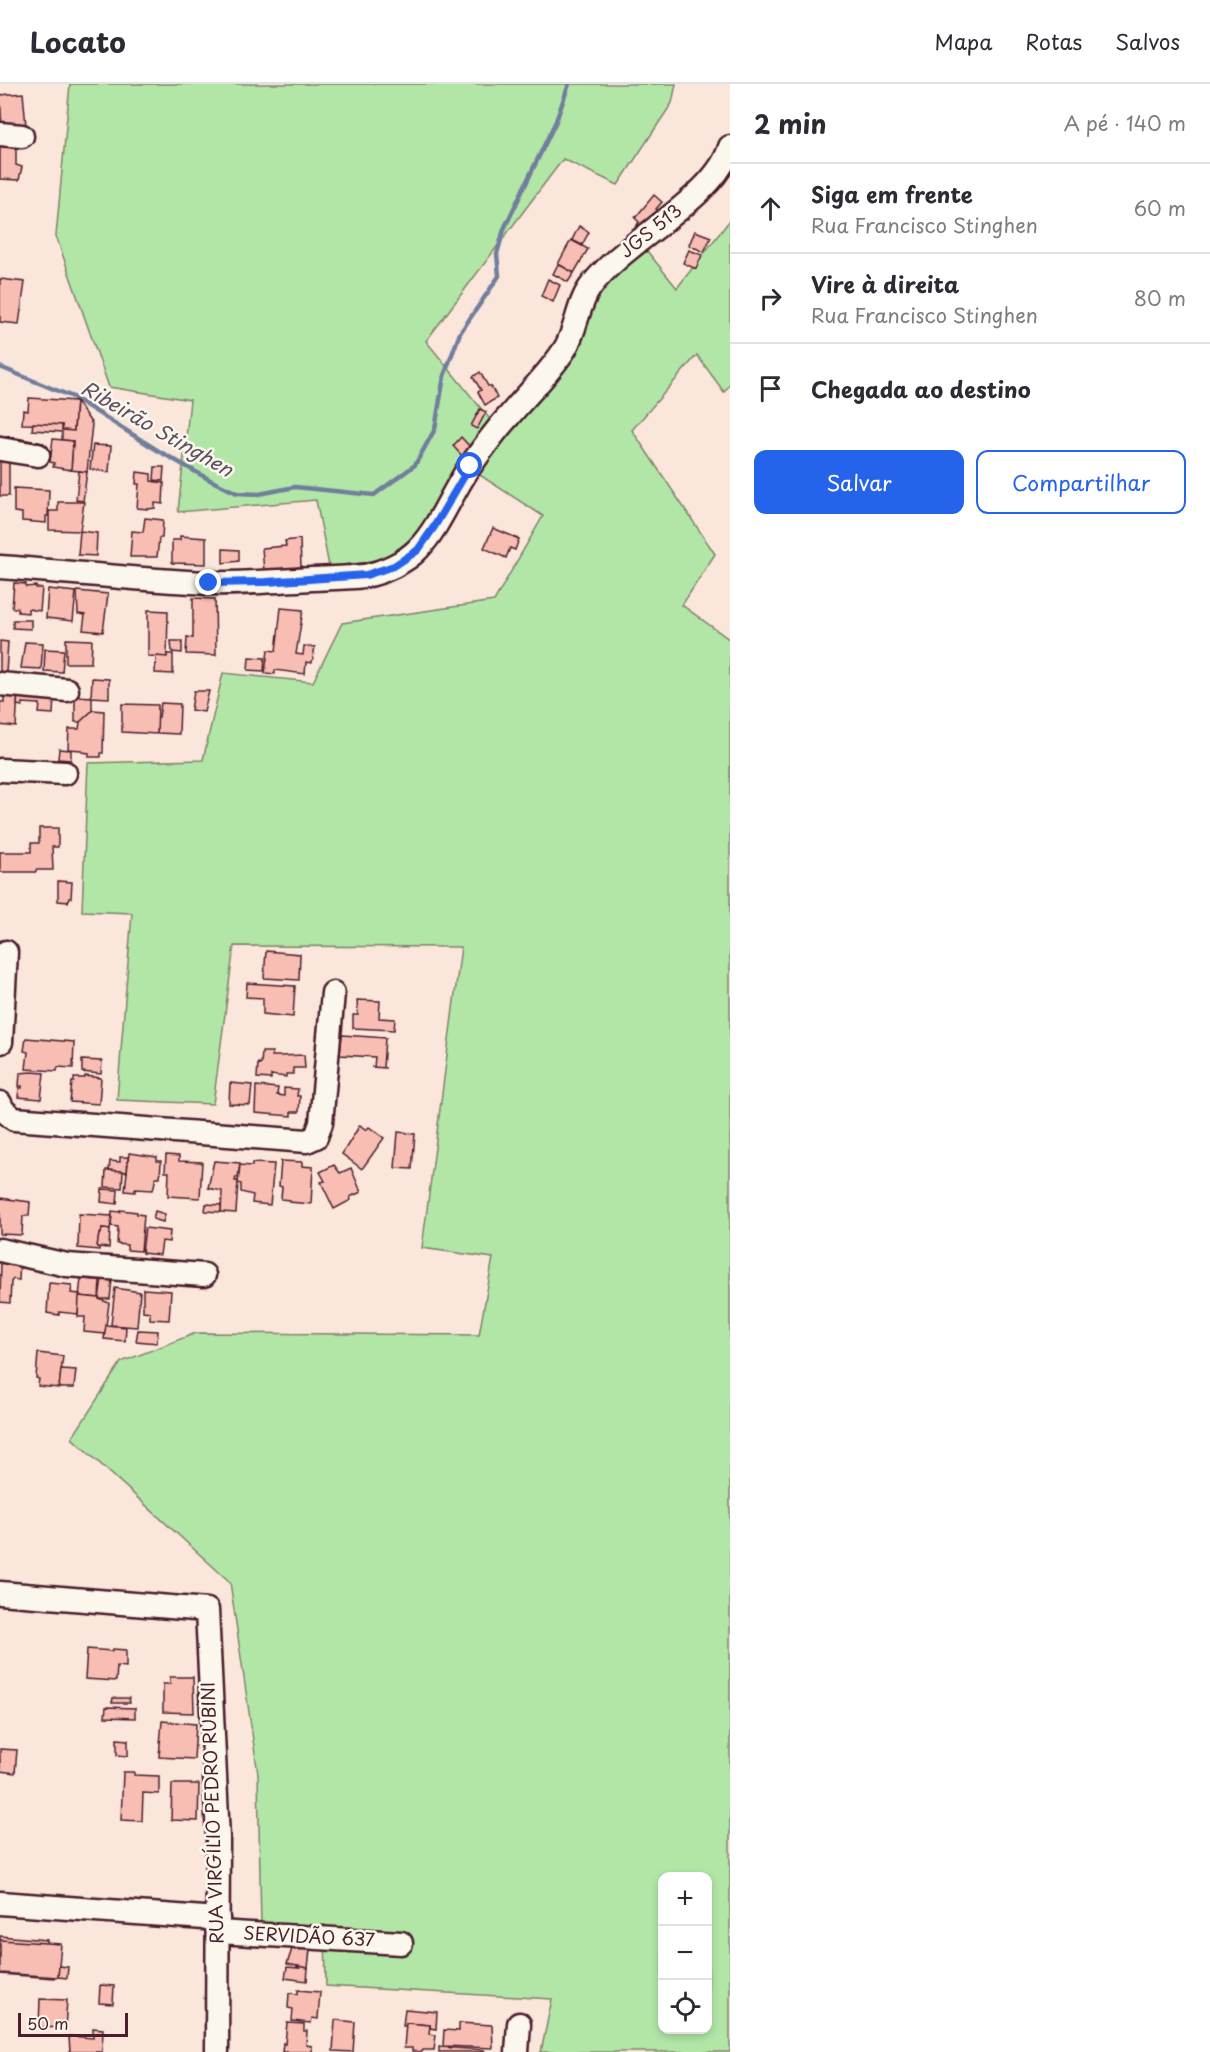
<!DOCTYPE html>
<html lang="pt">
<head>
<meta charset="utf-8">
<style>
  body { margin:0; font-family:"Playpen Sans",sans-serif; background:#f7f7f7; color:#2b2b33 }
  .controls { position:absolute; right:18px; bottom:18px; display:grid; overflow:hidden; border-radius:12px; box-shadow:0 3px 9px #0003 }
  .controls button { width:54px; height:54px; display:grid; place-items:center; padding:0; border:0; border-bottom:2px solid #e1e1e2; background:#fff; color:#2b2b33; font:30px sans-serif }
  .scale { position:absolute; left:18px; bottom:15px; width:110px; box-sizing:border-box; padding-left:6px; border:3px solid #4a1f2b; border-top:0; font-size:16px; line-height:21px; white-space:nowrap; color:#4a1f2b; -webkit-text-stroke:4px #fbf7ec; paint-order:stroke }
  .stop { position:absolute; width:18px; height:18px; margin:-14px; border:4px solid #2563eb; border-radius:50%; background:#fff }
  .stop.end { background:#2563eb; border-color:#fff; box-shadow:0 2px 6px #0008 }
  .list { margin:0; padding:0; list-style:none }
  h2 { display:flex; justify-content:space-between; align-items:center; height:78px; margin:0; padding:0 24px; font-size:26px }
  h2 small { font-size:20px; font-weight:400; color:#7c7c81 }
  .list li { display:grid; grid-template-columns:39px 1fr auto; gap:18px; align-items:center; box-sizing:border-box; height:90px; padding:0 24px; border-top:2px solid #e1e1e2 }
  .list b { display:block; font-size:22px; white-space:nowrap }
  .list p { margin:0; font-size:20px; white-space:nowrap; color:#7c7c81 }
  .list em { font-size:20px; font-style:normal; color:#7c7c81 }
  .actions { display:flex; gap:12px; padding:18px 24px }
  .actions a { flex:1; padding:14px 0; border:2px solid #2563eb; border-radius:12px; text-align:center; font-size:21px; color:#2563eb }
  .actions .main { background:#2563eb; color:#fff }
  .icon { flex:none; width:33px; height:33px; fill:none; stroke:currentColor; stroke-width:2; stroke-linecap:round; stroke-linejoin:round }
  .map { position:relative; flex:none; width:730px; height:1968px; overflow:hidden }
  header { display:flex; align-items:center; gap:36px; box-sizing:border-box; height:84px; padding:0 30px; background:#fff; border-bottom:2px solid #e1e1e2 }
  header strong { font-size:28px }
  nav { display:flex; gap:33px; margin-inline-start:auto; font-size:21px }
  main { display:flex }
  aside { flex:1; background:#fff }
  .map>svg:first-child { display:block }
  .green { fill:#b2e6a7; stroke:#7e8269; stroke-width:1.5; fill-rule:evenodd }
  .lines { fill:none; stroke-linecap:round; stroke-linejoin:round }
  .stream { stroke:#717e9c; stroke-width:4.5 }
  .building { fill:#f8bdb3; stroke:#4a1f2b; stroke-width:1.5 }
  .minor-casing { stroke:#4a1f2b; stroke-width:27 }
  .minor { stroke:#fbf7ec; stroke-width:22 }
  .route { stroke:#2563eb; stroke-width:8 }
  .labels { text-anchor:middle; stroke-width:5; stroke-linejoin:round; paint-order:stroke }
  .street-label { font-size:18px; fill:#4a1f2b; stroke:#fbf7ec }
  .water-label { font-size:20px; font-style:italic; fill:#5e4f63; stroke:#fbf7ec }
</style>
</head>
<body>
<header>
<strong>Locato</strong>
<nav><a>Mapa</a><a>Rotas</a><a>Salvos</a></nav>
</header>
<main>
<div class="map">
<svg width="730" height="1968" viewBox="0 0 730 1968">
  <rect width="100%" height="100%" fill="#fae6db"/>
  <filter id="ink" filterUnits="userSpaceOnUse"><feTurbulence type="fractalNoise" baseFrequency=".0167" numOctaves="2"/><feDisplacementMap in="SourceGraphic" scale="12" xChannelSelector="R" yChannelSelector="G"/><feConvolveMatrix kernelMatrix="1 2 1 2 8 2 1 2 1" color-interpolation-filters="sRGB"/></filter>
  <g filter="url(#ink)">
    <g class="green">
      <path d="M70 0H676L672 19 618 101 563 75 426 257 493 339C468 378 429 450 388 471 370 480 348 480 329 482L316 416 178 428 190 316 109 303 56 152Z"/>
      <path d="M730 136V300L724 308 697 271 632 346 715 470 682 521 730 556V1968H541L552 1915 326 1902 325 1841 261 1842 258 1690 230 1498 72 1354 121 1278 196 1249 479 1251 493 1174 422 1164 461 863 234 862 213 1020 117 1016 132 829 82 827 88 679 203 676 223 589 313 598 342 539 494 517 543 432 475 388 586 220 642 161 677 204ZM662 1792H708V1946H662Z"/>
    </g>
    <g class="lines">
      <polyline class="stream" points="0,283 73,313 157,366 212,397 237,409 259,410 295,403 374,411 415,381 435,345 444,292 460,249 499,192 497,170 504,145 556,37 569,0"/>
    </g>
    <g class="building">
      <polygon points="23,9 26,42 2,44 0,11"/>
      <polygon points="16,62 16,81 22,83 19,96 0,95 0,63"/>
      <polygon points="654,111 662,118 656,125 658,127 643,145 637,141 639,138 635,134"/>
      <polygon points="579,142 589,148 582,161 572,156"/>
      <polygon points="695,147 711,153 704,168 689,161"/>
      <polygon points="571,156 588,165 574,189 558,180"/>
      <polygon points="689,166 702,171 696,185 683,179"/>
      <polygon points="558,180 574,189 568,198 553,190"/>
      <polygon points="0,195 25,198 19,240 0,238"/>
      <polygon points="548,195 560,201 553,218 541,212"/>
      <polygon points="480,288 488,302 491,302 497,314 485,321 478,308 481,306 473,293"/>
      <polygon points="29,314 76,317 74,347 62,346 62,341 22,340 23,326 28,327"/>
      <polygon points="76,317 92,340 87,388 71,386 73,357 62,356 62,348 32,346 33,339 62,341 62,346 74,347"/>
      <polygon points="480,325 486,328 477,345 471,342"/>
      <polygon points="0,351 44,359 43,369 0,362"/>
      <polygon points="461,353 472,365 463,373 453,362"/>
      <polygon points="53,355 73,357 71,386 53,383 54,379 50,378"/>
      <polygon points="93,361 111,362 109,388 90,385"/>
      <polygon points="0,376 9,377 9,412 0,412"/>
      <polygon points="155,383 164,383 163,397 154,396"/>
      <polygon points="79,387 87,388 83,417 76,416"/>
      <polygon points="137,388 151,390 151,397 164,399 163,420 155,419 155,424 148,425 137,424 139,400 136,400"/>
      <polygon points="14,404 49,406 48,432 46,432 46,439 22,437 22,429 14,428"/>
      <polygon points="58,418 84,418 80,447 49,446 49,427 58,427"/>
      <polygon points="145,434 163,436 162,454 159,454 157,473 130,473 132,447 143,448"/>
      <polygon points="493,444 519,455 515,466 510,464 506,474 484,464"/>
      <polygon points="80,447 97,449 96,472 78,471"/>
      <polygon points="180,452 206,454 206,480 172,479 172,456 180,456"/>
      <polygon points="300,455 301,483 264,487 262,464 286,462 285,457"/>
      <polygon points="223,465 239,466 239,477 223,479"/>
      <polygon points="14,499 26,500 26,503 36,502 36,504 42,504 40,527 28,525 28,529 18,528 18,524 12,524"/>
      <polygon points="48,505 76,508 73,537 46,534"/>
      <polygon points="77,507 108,510 103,548 83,546 85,531 78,530"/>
      <polygon points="193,514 215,515 216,571 186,570 187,553 193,554"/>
      <polygon points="281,524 303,526 296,570 303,571 304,562 315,563 312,579 306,578 305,590 275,586 275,590 265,589 268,566 276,567"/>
      <polygon points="148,526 168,527 167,573 148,572"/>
      <polygon points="13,536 31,536 31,545 13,544"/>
      <polygon points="66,555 92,556 91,579 66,579"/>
      <polygon points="0,557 8,558 6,589 0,589"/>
      <polygon points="171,557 182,557 182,569 172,568"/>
      <polygon points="25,558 43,559 41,585 21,584"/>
      <polygon points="45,565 64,566 62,588 44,587"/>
      <polygon points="167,570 173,570 173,590 155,589 156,572 167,573"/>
      <polygon points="249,573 265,574 264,587 248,586"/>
      <polygon points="92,594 109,595 109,614 91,613"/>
      <polygon points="4,607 18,608 16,643 0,641 0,618 4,618"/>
      <polygon points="194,607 209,607 204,628 191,626"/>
      <polygon points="18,608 54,611 53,630 39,629 40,620 22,619 22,622 17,621"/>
      <polygon points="75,612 92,613 92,627 80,638 75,638"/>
      <polygon points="161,619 180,620 179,650 157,649 157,633 159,633"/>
      <polygon points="122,620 158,621 157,650 122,648"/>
      <polygon points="93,626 104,627 103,669 101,669 101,673 89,673 89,669 82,668 82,666 68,665 69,645 79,645 80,638"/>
      <polygon points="59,665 71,666 71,676 58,675"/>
      <polygon points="39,744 58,744 58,763 52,763 53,786 36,786 36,788 0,788 0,768 31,768 31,759 39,759"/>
      <polygon points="58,797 72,798 71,814 69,814 68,818 58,817"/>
      <polygon points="266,867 300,870 299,896 264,894"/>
      <polygon points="247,899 295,902 293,933 263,930 263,914 246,913"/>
      <polygon points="357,916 380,917 379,934 395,935 394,946 353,944 353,931 358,931"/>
      <polygon points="342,951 387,954 385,954 383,984 386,984 371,983 374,983 375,973 340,971"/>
      <polygon points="26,954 74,958 73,984 58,983 57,987 26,985 28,968 24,967"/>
      <polygon points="262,968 272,968 272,972 279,972 304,971 305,984 293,984 293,990 286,990 286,993 271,991 271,995 257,994 258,979 261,980"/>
      <polygon points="82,976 102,977 101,990 82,988"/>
      <polygon points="31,988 44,989 41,1015 18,1013 19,1004 22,1004 22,1002 19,1002 20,989"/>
      <polygon points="85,992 101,994 99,1020 70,1018 72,998 74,998 74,994 85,994"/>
      <polygon points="230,999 252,1001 250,1021 229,1020"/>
      <polygon points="256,1002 278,1004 277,1011 284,1012 284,1004 298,1005 297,1012 300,1012 299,1028 291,1028 291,1032 255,1029"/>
      <polygon points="360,1041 366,1046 369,1043 384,1054 362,1085 342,1070"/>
      <polygon points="398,1048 415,1050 412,1085 395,1084"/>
      <polygon points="129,1069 157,1073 157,1077 161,1077 160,1093 156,1093 153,1106 135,1105 135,1108 125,1107"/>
      <polygon points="166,1071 179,1072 179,1077 202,1078 200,1114 168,1112 169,1088 165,1088"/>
      <polygon points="120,1073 128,1073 127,1088 109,1086 110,1077 120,1078"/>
      <polygon points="214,1077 240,1079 238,1094 236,1093 235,1097 238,1097 236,1129 221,1128 222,1107 208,1104"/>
      <polygon points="281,1077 302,1078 302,1082 313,1083 311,1120 289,1118 290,1116 281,1115 282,1103 279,1102"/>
      <polygon points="252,1079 274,1080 270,1121 252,1119 253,1111 241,1108 241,1100 238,1099 240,1081 252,1082"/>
      <polygon points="334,1081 340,1089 351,1084 361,1108 350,1113 351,1116 334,1125 321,1098 325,1097 320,1088"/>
      <polygon points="106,1086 123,1087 122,1104 105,1103"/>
      <polygon points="102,1105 118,1106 117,1120 101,1118"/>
      <polygon points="0,1114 30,1118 29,1132 23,1132 22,1151 0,1150"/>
      <polygon points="206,1120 221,1121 221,1128 205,1127"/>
      <polygon points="120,1126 137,1128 137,1130 144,1131 141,1167 127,1166 127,1161 117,1160 118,1143 111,1142 112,1127 120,1128"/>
      <polygon points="155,1127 165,1130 163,1138 153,1135"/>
      <polygon points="79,1130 112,1132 110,1145 102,1144 101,1150 99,1150 97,1163 99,1163 99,1166 78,1164"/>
      <polygon points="102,1144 110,1145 109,1164 97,1163 99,1150 101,1150"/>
      <polygon points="145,1144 170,1147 169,1158 162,1157 160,1171 142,1169"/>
      <polygon points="1,1174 20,1175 19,1196 13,1195 11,1198 10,1219 0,1218"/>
      <polygon points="102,1194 112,1195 110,1215 99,1215"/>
      <polygon points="81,1195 100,1196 99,1214 79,1212"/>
      <polygon points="49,1199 72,1201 71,1209 80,1210 78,1230 59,1228 59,1231 47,1229"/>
      <polygon points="115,1204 140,1208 137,1243 111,1241"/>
      <polygon points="143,1205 171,1207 169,1236 150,1235 150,1228 143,1227"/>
      <polygon points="79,1212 99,1214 99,1215 109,1219 105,1250 84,1248 85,1233 78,1233"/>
      <polygon points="106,1241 126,1243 125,1257 104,1255"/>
      <polygon points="138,1246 158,1247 157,1259 136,1257"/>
      <polygon points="38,1269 63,1272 59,1304 38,1302 39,1295 36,1294"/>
      <polygon points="61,1285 76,1286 74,1304 59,1304"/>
      <polygon points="87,1565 112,1567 113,1565 126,1566 126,1583 117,1582 116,1597 85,1595"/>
      <polygon points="170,1593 193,1593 194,1629 163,1628 163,1600 170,1600"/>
      <polygon points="113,1614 129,1614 130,1619 112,1619"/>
      <polygon points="106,1623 135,1624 135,1634 105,1633"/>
      <polygon points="162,1637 196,1640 194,1675 159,1673"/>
      <polygon points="117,1655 128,1656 128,1672 117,1671"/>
      <polygon points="0,1665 17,1666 15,1689 0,1687"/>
      <polygon points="123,1688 134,1688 134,1691 159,1692 159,1710 143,1709 142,1737 121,1736"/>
      <polygon points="172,1700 199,1700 198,1737 171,1736"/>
      <polygon points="0,1852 47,1856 46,1878 55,1878 54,1894 0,1890"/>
      <polygon points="0,1856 61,1860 58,1893 0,1889"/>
      <polygon points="295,1863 310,1865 308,1884 287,1880 292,1865 295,1866"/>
      <polygon points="59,1882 68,1883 67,1894 58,1893"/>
      <polygon points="297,1882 308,1884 307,1897 285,1894 287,1883 299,1884"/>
      <polygon points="100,1901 114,1902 113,1920 99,1919"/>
      <polygon points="298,1906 320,1908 318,1935 312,1934 311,1939 292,1937 293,1925 288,1924 289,1909 298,1910"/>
      <polygon points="40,1915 67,1916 65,1944 39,1943"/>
      <polygon points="405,1925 437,1928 436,1945 430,1944 430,1941 406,1939 406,1942 403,1942"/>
      <polygon points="335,1936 355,1938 353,1968 333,1967"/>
      <polygon points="287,1939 304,1940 304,1947 307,1947 306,1961 312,1962 312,1968 282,1968 283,1959 285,1960"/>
      <polygon points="406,1939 430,1941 429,1950 436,1951 434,1966 423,1966 422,1968 420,1968 412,1967 412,1964 404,1964"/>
      <polygon points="459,1939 492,1941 493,1964 443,1962 444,1946 459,1947"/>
      <polygon points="93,1944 103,1945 102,1968 70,1968 69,1952 93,1954"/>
      <polygon points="439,1963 484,1966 485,1968 439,1968"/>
    </g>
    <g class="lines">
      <g class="minor-casing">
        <g id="minor">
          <polyline points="0,50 22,52"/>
          <polyline points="0,365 38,371"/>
          <path d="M0 483C69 488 139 496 208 499 242 500 277 497 312 495 329 494 347 494 364 492 382 489 406 478 418 465 441 441 452 407 471 381 483 364 495 347 509 332 528 309 551 288 566 263 577 243 578 219 591 202 625 156 715 115 730 63"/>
          <polyline points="0,600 67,606"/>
          <polyline points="0,686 65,689"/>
          <polyline points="1,958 6,868"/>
          <polyline points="0,1019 3,1026 14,1035 307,1057 316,1053 321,1039 333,909"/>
          <polyline points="0,1166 67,1181 204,1191"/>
          <polyline points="0,1509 207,1526 218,1754 217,1968"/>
          <polyline points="0,1819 218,1835"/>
          <polyline points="218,1848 401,1859"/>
          <polyline points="517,1968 519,1940"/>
        </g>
      </g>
      <use href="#minor" class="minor"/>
    </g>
  </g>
  <g class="lines" filter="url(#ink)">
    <polyline class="route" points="209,499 266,498 366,491 394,482 418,466 434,443 470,382"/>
  </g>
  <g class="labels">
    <g class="street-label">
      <text transform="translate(651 147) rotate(-39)" y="6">JGS 513</text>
      <text transform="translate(213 1729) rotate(-92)" y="6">RUA VIRGÍLIO PEDRO RUBINI</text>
      <text transform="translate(309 1853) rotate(3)" y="6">SERVIDÃO 637</text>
    </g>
    <g class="water-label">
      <text transform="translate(157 345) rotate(30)" y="7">Ribeirão Stinghen</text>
    </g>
  </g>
</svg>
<div class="controls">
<button>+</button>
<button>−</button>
<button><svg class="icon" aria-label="locate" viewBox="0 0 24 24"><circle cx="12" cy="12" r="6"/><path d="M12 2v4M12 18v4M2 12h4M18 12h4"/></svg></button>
</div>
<div class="scale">50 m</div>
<div class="stop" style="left:470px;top:382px"></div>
<div class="stop end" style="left:209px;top:499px"></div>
</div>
<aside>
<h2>2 min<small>A pé · 140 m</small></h2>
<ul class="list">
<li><svg class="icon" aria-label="ahead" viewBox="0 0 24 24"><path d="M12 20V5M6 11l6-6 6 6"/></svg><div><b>Siga em frente</b><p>Rua Francisco Stinghen</p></div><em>60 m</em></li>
<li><svg class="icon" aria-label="right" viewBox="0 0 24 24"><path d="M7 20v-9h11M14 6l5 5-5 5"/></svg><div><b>Vire à direita</b><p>Rua Francisco Stinghen</p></div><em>80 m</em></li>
<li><svg class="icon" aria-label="arrive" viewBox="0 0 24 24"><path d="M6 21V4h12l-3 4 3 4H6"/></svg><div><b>Chegada ao destino</b></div></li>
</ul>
<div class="actions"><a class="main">Salvar</a><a>Compartilhar</a></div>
</aside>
</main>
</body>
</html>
